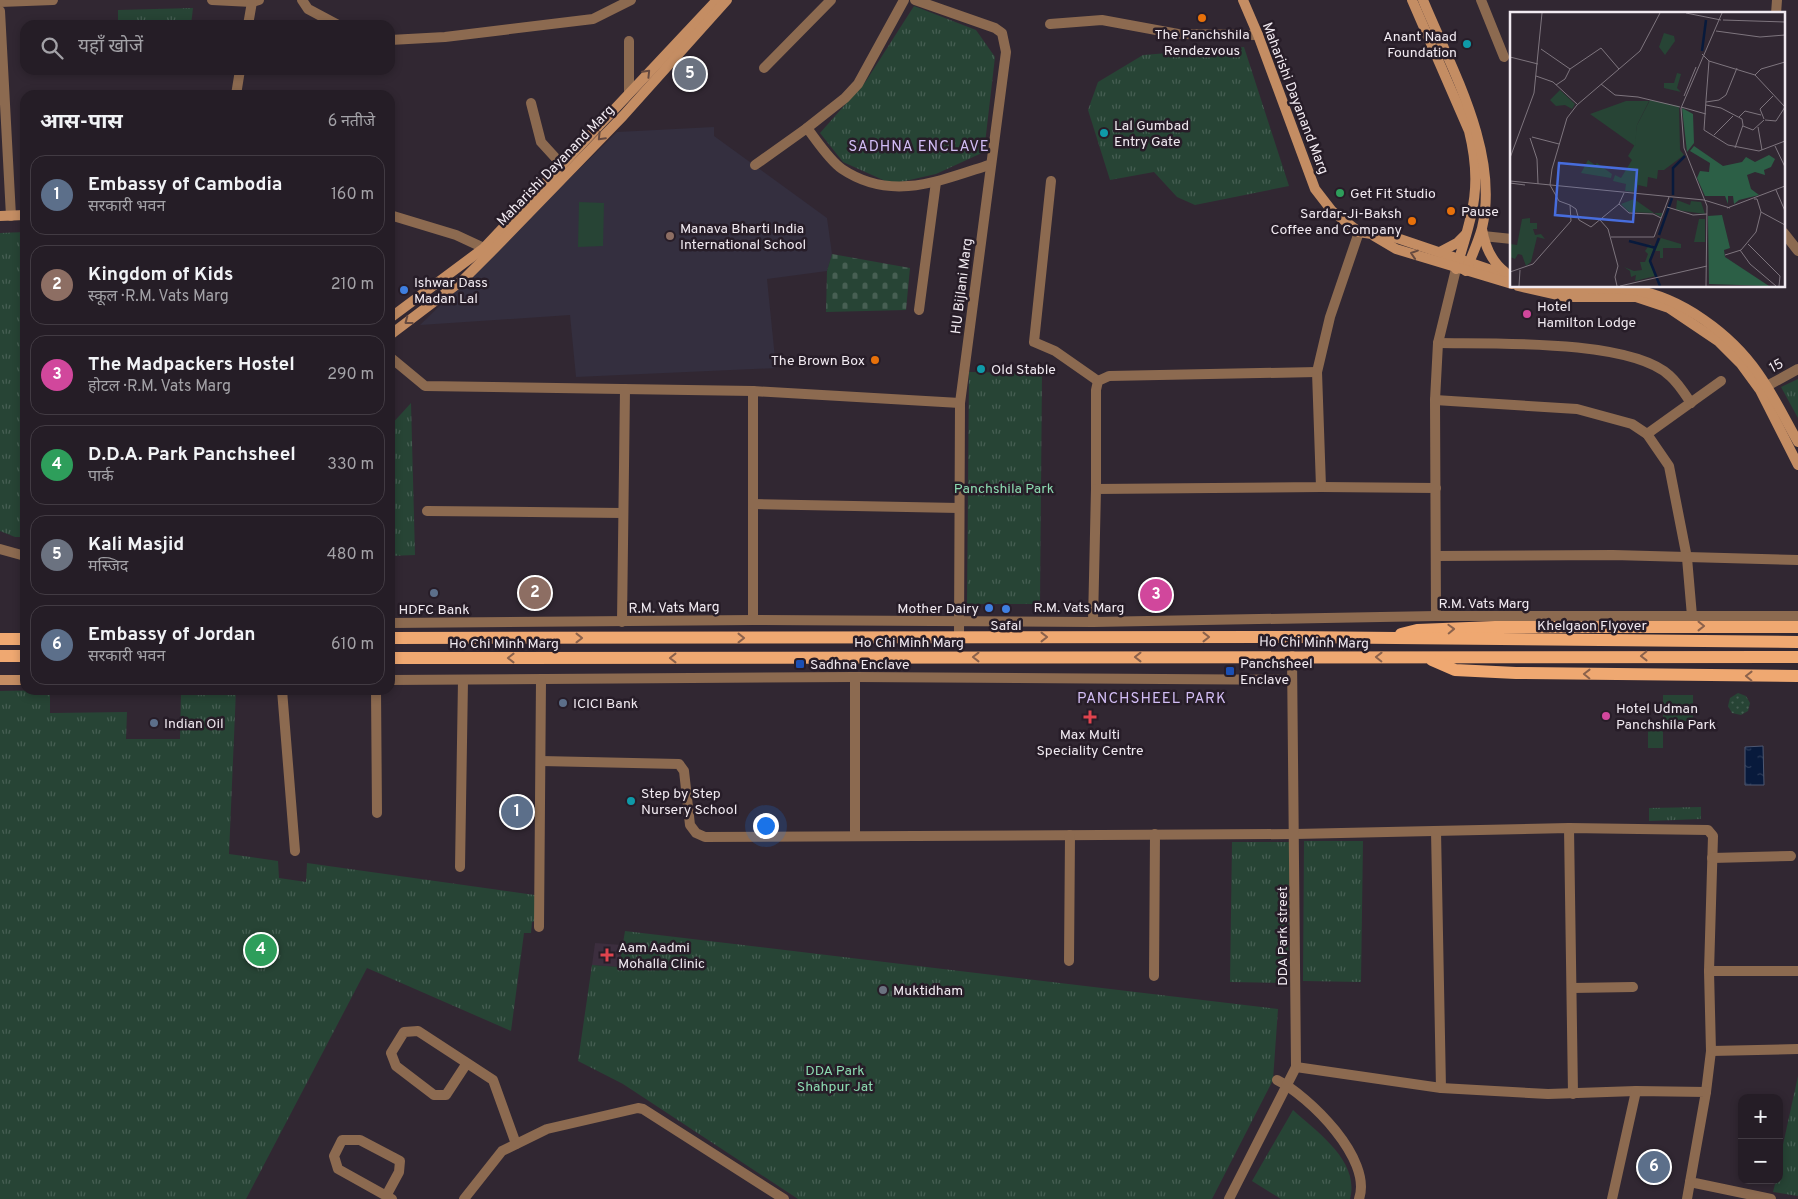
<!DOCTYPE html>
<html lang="hi">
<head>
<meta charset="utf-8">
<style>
  body { margin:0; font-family:Overpass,"Noto Sans Devanagari",sans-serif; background:#2d262e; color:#f1f3f6 }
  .controls { position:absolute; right:15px; bottom:15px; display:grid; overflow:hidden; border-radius:10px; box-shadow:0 2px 8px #0003 }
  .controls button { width:45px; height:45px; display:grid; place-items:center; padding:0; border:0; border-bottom:1px solid #423b43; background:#251d26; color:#f1f3f6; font:25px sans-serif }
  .you { position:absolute; left:765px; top:825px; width:18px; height:18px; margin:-12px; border:4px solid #fff; border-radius:50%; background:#1a73e8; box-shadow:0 0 0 8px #1a73e833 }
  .badge { display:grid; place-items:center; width:32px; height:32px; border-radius:50%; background:#bca0f2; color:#fff; font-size:16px; font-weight:700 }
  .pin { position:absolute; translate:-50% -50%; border:2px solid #fff; box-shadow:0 1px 5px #0006 }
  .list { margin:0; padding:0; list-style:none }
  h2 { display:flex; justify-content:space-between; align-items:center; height:65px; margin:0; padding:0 20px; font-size:21px }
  h2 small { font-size:16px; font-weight:400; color:#a3a2a7 }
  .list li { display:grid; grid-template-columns:32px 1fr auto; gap:15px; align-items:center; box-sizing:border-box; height:80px; margin:0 10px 10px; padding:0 10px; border:1px solid #423b43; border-radius:15px }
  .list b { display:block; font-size:19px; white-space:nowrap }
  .list p { margin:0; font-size:16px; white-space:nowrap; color:#a3a2a7 }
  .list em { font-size:16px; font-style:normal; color:#a3a2a7 }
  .icon { flex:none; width:28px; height:28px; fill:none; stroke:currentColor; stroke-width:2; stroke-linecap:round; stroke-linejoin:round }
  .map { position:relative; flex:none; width:1798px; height:1199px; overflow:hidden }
  .search { position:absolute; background:#251d26; box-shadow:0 2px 8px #0003; left:20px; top:20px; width:375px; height:55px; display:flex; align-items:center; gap:12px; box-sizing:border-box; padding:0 18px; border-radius:15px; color:#a3a2a7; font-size:19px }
  .panel { position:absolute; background:#251d26; box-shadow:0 2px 8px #0003; left:20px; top:90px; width:375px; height:605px; border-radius:15px }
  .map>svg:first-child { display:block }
  .education { fill:#342f3f }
  .built { fill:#3c2e3e }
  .grass { fill:url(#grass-dots) }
  .cemetery { fill:url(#cemetery-stones) }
  .park { fill:url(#park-tufts) }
  .garden { fill:#274435 }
  .water { fill:url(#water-ripples); stroke:#4e5872 }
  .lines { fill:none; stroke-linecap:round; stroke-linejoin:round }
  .street { stroke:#8c6a50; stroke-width:10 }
  .secondary { stroke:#c48d63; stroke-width:10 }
  .primary { stroke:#efa871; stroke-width:12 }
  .oneway { stroke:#664a40 }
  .oneway2 { stroke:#8b624c }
  .food-dot { fill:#e8710a; stroke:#271d28; stroke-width:2 }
  .culture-dot { fill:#0f9aa8; stroke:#271d28; stroke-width:2 }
  .leisure-dot { fill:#2e9e5b; stroke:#271d28; stroke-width:2 }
  .education-dot { fill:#8d6e63; stroke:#271d28; stroke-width:2 }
  .shop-dot { fill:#3f7fe0; stroke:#271d28; stroke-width:2 }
  .hotel-dot { fill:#d1479c; stroke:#271d28; stroke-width:2 }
  .service-dot { fill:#5c6f8a; stroke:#271d28; stroke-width:2 }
  .transit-dot { fill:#1a4fb4; stroke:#271d28; stroke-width:2 }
  .health-dot { fill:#e0444e; stroke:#271d28; stroke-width:2 }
  .worship-dot { fill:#6b7280; stroke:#271d28; stroke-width:2 }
  .labels { text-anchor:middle; stroke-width:5; stroke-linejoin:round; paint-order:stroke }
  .poi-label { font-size:14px; fill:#f1eaf1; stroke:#271d28; text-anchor:start }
  .street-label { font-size:14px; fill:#f1eaf1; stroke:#271d28 }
  .park-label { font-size:14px; fill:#8cdbb1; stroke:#271d28 }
  .neighbourhood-label { font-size:15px; letter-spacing:1px; fill:#d2bdf5; stroke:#271d28 }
  .inset-river { fill:none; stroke:#081a3c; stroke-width:2.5 }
  .inset-road { fill:none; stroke:#7e757e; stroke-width:1 }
  .view { fill:#476ddd; fill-opacity:0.15; stroke:#476ddd; stroke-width:2.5 }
  .inset-edge { fill:none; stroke:#f1eaf1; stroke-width:2.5 }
</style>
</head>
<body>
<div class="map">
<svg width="1798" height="1199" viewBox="0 0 1798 1199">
  <defs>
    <pattern id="grass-dots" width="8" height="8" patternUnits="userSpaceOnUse" patternTransform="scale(1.25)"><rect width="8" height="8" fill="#274435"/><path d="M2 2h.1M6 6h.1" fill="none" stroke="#475f53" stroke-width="1.8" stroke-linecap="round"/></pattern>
    <pattern id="cemetery-stones" width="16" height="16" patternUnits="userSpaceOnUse" patternTransform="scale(1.25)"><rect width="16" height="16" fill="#274435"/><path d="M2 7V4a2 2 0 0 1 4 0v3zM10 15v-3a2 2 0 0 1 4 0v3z" fill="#475f53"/></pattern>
    <pattern id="park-tufts" width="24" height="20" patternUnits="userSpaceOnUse" patternTransform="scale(1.25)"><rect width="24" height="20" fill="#274435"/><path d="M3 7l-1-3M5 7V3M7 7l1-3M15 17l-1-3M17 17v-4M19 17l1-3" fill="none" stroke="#475f53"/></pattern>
    <pattern id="water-ripples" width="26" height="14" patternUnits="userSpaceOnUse" patternTransform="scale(1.25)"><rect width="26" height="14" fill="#081a3c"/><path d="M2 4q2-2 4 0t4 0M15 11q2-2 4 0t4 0" fill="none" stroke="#2c3b59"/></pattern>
  </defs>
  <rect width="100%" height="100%" fill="#312732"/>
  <polygon class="education" points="714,127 714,136 827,218 832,254 827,271 767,279 776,368 576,377 570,315 420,325 617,132"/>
  <polygon class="built" points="595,943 622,945 619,967 592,965"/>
  <polygon class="grass" points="1738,693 1746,696 1750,703 1748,711 1741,715 1732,713 1728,706 1730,698"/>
  <polygon class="cemetery" points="832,254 910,268 906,310 826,312 827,271"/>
  <g class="park">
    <polygon points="914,6 976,30 995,57 984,152 936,174 892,184 843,162 820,133 866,81"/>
    <polygon points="193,8 191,25 118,25 118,10"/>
    <polygon points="1244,47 1289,186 1195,205 1177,197 1154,172 1110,180 1088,110 1098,82 1143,55"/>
    <polygon points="25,232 25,537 15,537 0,531 0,233"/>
    <polygon points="969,372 1042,373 1040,604 967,604"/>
    <polygon points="1798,379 1798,418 1781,387"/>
    <polygon points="411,403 415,555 390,556 390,426"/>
    <polygon points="50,690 50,713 127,712 126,739 180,739 181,691 236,690 229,854 278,861 279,878 306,882 307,863 535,895 535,921 532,922 531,933 524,933 511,1031 367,968 246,1199 0,1199 0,691"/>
    <polygon points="1701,807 1701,819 1649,821 1649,808"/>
    <polygon points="1304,841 1363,841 1361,982 1303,981"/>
    <polygon points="1232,842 1290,842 1288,983 1230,982"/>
    <polygon points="625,931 1278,1009 1273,1080 1212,1199 798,1199 623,1084 578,1061 592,965 619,967"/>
    <polygon points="1798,1076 1798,1196 1773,1192 1776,1180 1779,1180 1779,1163"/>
    <path d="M1293 1110C1318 1133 1360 1161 1350 1199H1281L1252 1181Z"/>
  </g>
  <g class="garden">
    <polygon points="579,202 604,203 603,246 578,247"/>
    <rect x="1663" y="695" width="30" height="26"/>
    <rect x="1648" y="723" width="15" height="25"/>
  </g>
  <polygon class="water" points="1763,746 1764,785 1745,785 1745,747"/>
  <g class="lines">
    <g class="street">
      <polyline points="212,0 252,2 259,0"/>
      <polyline points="302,0 308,9 338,25"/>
      <polyline points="915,0 995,28 1002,33 1006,52 960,403 959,637"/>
      <polyline points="1481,0 1504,57"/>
      <polyline points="0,2 53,0"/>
      <polyline points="0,11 11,216"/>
      <polyline points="1776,14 1777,0"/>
      <polyline points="1050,24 1102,20 1178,34 1258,35"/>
      <polyline points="248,25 252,2"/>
      <polyline points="390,40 445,37 593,19 631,0"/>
      <polyline points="764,68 831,0"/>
      <polyline points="629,92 629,41"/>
      <polyline points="236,95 240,70"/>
      <polyline points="531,103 541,142 562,165"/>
      <polyline points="807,128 845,98 858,84 904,0"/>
      <path d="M755 165 807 128C817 141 829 160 842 169 891 202 939 181 989 165"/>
      <polyline points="1051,181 1034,342 1055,351 1098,381"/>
      <polyline points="390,215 456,235 484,248"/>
      <polyline points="1784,233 1798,251"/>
      <polyline points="1483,236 1512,239"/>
      <polyline points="919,310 936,182"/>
      <path d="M1438 343C1492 344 1631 339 1670 376 1678 383 1685 394 1691 403"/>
      <polyline points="390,357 425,386 753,391 960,403"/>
      <polyline points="1767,386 1798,369"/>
      <polyline points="753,391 753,620"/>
      <polyline points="1435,400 1577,409 1632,424 1647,434 1669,466 1687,558 1692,616"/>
      <polyline points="1647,434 1721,381"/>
      <polyline points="1321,487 1436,488"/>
      <polyline points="1096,489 1096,390 1098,381 1109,376 1317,372"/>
      <polyline points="753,504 959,508"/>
      <polyline points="427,511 623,513"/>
      <polyline points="0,549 25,556"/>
      <polyline points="1436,556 1613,555 1798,560"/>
      <polyline points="1436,616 1435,400 1438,343 1456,269"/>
      <polyline points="622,622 625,389"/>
      <polyline points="1093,622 1096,489 1321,487 1317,372 1330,317 1359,232"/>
      <polyline points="390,623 753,620 1093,622 1436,616 1798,616"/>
      <polyline points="855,677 855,835"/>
      <polyline points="390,680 855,677 1292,680"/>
      <polyline points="282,690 295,851"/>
      <polyline points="376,690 377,813"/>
      <polyline points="541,761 679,764 684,771 690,825 696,833 705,837 1295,834 1569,828 1708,830 1713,836 1709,971 1711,1051 1706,1092"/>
      <polyline points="1569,828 1573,1094"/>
      <polyline points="1436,831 1441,1088"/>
      <polyline points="1712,858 1791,856"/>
      <polyline points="460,867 463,680"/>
      <polyline points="539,927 541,680"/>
      <polyline points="1069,961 1070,835"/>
      <polyline points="1709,971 1798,971"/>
      <polyline points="1154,976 1155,834"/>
      <polyline points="1572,988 1633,987"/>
      <polyline points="1711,1051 1798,1049"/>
      <polyline points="467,1063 446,1095 434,1095 396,1066 391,1053 404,1032 418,1031 493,1080 516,1144"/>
      <polyline points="1296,1067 1441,1088 1548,1094 1636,1091 1706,1092 1690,1182 1771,1199"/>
      <path d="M1277 1080C1309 1096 1373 1159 1359 1199"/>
      <polyline points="386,1196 399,1172 400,1161 360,1140 342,1140 334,1156 338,1169 392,1199"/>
      <polyline points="464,1199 502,1151 547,1129 638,1108 643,1109 784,1199"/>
      <polyline points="1229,1199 1296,1067 1292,656"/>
      <polyline points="1612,1199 1636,1091"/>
      <polyline points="1687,1199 1690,1182"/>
    </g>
    <g class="secondary">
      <polyline points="1243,0 1258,35 1315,189 1332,211 1359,232 1397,238 1512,277"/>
      <path d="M1412 0 1469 131C1483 187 1472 216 1456 269"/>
      <path d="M1423 0C1451 68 1500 153 1482 228 1478 243 1471 257 1466 271"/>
      <polyline points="0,216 25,215"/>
      <path d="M1482 229C1485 247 1491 261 1505 272"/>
      <polyline points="1374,236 1396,249 1512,284"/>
      <polyline points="1440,252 1457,243 1466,234"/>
      <polyline points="1518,286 1566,297 1636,297 1669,308 1718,341 1741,364 1760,390 1798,465"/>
      <path d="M1543 286C1574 293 1604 285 1634 290 1681 297 1731 334 1758 373 1773 394 1785 419 1798 442"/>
      <polyline points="390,318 484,248 717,0"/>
      <polyline points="390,335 464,279 495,248 623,116 727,0"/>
      <polyline points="0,680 25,680"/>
    </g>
    <g class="primary">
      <polyline points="1401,634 1417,630 1495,627 1798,627"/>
      <polyline points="390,638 1291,637 1798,642"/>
      <polyline points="0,639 25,639"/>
      <polyline points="0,656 25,656"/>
      <polyline points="390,658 1798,657"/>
      <polyline points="1432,660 1455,670 1516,673 1798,676"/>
    </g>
  </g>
  <defs><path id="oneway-chevron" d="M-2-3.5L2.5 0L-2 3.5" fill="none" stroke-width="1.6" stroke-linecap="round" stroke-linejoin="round" transform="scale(1.25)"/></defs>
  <g class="oneway">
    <use href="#oneway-chevron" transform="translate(647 73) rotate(-46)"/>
    <use href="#oneway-chevron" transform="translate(601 137) rotate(134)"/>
    <use href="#oneway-chevron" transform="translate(1414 254) rotate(-162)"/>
    <use href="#oneway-chevron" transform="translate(408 321) rotate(143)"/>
  </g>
  <g class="oneway2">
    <use href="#oneway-chevron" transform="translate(1701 626)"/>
    <use href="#oneway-chevron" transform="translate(1451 629) rotate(-2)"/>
    <use href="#oneway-chevron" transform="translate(1044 637)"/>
    <use href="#oneway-chevron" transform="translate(1206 637)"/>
    <use href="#oneway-chevron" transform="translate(579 638)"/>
    <use href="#oneway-chevron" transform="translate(741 638)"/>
    <use href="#oneway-chevron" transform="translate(1644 656) rotate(179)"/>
    <use href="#oneway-chevron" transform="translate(976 657) rotate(180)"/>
    <use href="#oneway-chevron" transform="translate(1138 657) rotate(180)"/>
    <use href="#oneway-chevron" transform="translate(1379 657) rotate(-179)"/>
    <use href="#oneway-chevron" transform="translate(511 658) rotate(180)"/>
    <use href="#oneway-chevron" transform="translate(673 658) rotate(180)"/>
    <use href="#oneway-chevron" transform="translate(1587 674) rotate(-179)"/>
    <use href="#oneway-chevron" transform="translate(1749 676) rotate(-179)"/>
  </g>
  <g class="food-dot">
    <circle cx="1202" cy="18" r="5"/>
    <circle cx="1451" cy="211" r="5"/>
    <circle cx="1412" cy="221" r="5"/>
    <circle cx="875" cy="360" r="5"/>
  </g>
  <g class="culture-dot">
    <circle cx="1467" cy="44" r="5"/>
    <circle cx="1104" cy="133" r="5"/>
    <circle cx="981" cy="369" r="5"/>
    <circle cx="631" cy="801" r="5"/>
  </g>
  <circle class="leisure-dot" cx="1340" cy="193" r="5"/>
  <circle class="education-dot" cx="670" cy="236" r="5"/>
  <g class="shop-dot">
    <circle cx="404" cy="290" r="5"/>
    <circle cx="989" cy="608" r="5"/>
    <circle cx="1006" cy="609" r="5"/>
  </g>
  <g class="hotel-dot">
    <circle cx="1527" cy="314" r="5"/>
    <circle cx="1606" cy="716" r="5"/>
  </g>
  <g class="service-dot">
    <circle cx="434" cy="593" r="5"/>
    <circle cx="563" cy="703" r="5"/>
    <circle cx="154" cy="723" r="5"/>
  </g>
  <g class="transit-dot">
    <rect x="795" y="659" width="10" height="10" rx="2.5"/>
    <rect x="1225" y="666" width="10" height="10" rx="2.5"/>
  </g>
  <g class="health-dot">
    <path d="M1087.5 709.5h5v5h5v5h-5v5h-5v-5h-5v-5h5z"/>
    <path d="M604.5 947.5h5v5h5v5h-5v5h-5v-5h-5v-5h5z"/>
  </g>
  <circle class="worship-dot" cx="883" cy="990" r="5"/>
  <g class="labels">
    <g class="poi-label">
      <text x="1202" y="39" text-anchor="middle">The Panchshila<tspan x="1202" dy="16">Rendezvous</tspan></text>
      <text x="1457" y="41" text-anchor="end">Anant Naad<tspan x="1457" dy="16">Foundation</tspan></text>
      <text x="1114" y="130">Lal Gumbad<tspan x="1114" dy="16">Entry Gate</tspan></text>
      <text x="1350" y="198">Get Fit Studio</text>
      <text x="1461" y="216">Pause</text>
      <text x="1402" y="218" text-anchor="end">Sardar-Ji-Baksh<tspan x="1402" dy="16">Coffee and Company</tspan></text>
      <text x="680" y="233">Manava Bharti India<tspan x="680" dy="16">International School</tspan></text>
      <text x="414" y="287">Ishwar Dass<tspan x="414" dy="16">Madan Lal</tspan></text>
      <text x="1537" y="311">Hotel<tspan x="1537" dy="16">Hamilton Lodge</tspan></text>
      <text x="865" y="365" text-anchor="end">The Brown Box</text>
      <text x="991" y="374">Old Stable</text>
      <text x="979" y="613" text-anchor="end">Mother Dairy</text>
      <text x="434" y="614" text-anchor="middle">HDFC Bank</text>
      <text x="1006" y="630" text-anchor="middle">Safal</text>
      <text x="1240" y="668">Panchsheel<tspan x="1240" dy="16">Enclave</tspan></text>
      <text x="810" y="669">Sadhna Enclave</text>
      <text x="573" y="708">ICICI Bank</text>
      <text x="1616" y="713">Hotel Udman<tspan x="1616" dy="16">Panchshila Park</tspan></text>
      <text x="164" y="728">Indian Oil</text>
      <text x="1090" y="739" text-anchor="middle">Max Multi<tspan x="1090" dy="16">Speciality Centre</tspan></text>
      <text x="641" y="798">Step by Step<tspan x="641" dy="16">Nursery School</tspan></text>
      <text x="618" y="952">Aam Aadmi<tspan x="618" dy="16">Mohalla Clinic</tspan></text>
      <text x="893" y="995">Muktidham</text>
    </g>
    <g class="street-label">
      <text transform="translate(1296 98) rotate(69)" y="5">Maharishi Dayanand Marg</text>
      <text transform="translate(555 165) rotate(-46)" y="5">Maharishi Dayanand Marg</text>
      <text transform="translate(961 286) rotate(-83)" y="5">HU Bijlani Marg</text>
      <text transform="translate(1776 365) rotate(-28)" y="5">15</text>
      <text x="1484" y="608">R.M. Vats Marg</text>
      <text transform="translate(674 607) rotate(-1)" y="5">R.M. Vats Marg</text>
      <text x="1079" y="612">R.M. Vats Marg</text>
      <text x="1592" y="630">Khelgaon Flyover</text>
      <text x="909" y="647">Ho Chi Minh Marg</text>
      <text transform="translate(1314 642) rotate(1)" y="5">Ho Chi Minh Marg</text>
      <text x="504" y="648">Ho Chi Minh Marg</text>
      <text transform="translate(1282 936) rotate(-90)" y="5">DDA Park street</text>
    </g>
    <g class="park-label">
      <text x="1004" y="493">Panchshila Park</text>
      <text x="835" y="1075">DDA Park<tspan x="835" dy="16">Shahpur Jat</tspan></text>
    </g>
    <g class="neighbourhood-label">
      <text x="919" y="151">SADHNA ENCLAVE</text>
      <text x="1152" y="703">PANCHSHEEL PARK</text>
    </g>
  </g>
  <g transform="translate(1510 12)">
    <rect width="275" height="275" fill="#312732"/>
    <path d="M172 96 183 102 184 131 177 140ZM184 134 213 154 232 150 236 145 245 150 259 143 265 147 261 155 254 158 255 163 245 160 237 163 241 177 249 183 229 188 224 192 223 184H218V192L215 184H195L187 166 190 159 199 160 200 151 180 139ZM212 203 220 236 214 238 215 245 259 274 199 272 198 204Z" fill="#2c5f46"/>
    <path d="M154 21 164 24 165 29 155 43 149 35ZM167 61 171 62 167 76 171 80 154 76V71H164ZM50 78 65 92 62 97 55 93 46 94 40 88ZM140 88 169 94 170 138 174 143 154 158H148L147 167 138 165 137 175 128 173 127 180 115 179 116 172 103 169 105 163 111 166 122 148 118 144 124 134 127 113ZM78 148 85 153 87 151 102 162 101 166 71 161ZM124 187 144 201H153L151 205 144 201 119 200 111 192ZM167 188 180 193 181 189 191 190 195 202 166 198ZM20 206V211H27V217H23L25 223 31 222 35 227 27 225 21 250 16 254 12 243 8 242 5 247 0 245V232L7 233 12 207ZM189 207H195V230H184ZM151 226 171 232V236H153V246H150V239H145ZM140 232 145 236 139 248 145 264 125 269 126 263 121 265 120 259 114 255 124 259 132 258 130 250H135L138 242 135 239Z" fill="#274435"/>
    <path d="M116 89H139L127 113 125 134 80 102Z" fill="#274435"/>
    <path class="inset-river" d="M192 39 196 8M163 183V156L175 144M149 223 162 186M149 226 140 249 150 274M119 229 146 236"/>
    <path class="inset-road" d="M176 1 211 8M213 8 275 10M206 19 250 25 275 23M31 37 60 57M192 42 199 49 245 63 275 95M0 45 28 52M245 63 251 57 275 50M26 64 43 70 67 92M91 72 105 83 128 85 170 95M46 73 55 67 60 57 91 36 109 57M174 84 186 55M196 88 194 118 218 133 249 139 275 129M196 88 199 49M196 90 209 88 216 83 227 56M196 93 211 96 232 107 233 113 225 136M171 95 196 102M229 105 235 99 251 103M254 107 250 97 263 84M255 108 266 109 275 95M233 114 243 118 254 108M248 115 252 138M204 123 223 104M22 125 49 132M20 126 27 147 28 172M265 134 275 155M0 146 24 81 32 1M0 169 194 188 220 196M0 171 15 173M266 178 275 199M109 192 119 201 143 202 151 206M60 193 66 197 69 208 81 215 109 192 114 181M157 195 183 203 197 202M217 196 275 174M251 200 275 213M90 208 98 217 108 254 105 265 107 274M101 225H144L159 185M238 232 270 264 269 274M230 238 240 252 266 274M215 243 231 238 246 220 251 200 247 187H244M0 260 23 252 61 209 60 193 49 189 40 173 42 157 57 106 67 93 130 39 150 1M9 274 10 258M110 274 197 254M196 274 197 194 174 136 171 96 212 1"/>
    <path class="view" d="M49 151 127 158 123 210 45 203Z"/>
    <rect width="275" height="275" class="inset-edge"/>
  </g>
</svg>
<div class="controls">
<button>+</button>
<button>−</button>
</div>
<div class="you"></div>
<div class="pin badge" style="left:517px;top:812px;background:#5c6f8a">1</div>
<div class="pin badge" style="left:535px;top:593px;background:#8d6e63">2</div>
<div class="pin badge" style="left:1156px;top:595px;background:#d1479c">3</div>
<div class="pin badge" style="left:261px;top:950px;background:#2e9e5b">4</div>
<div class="pin badge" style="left:690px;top:74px;background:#6b7280">5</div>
<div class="pin badge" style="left:1654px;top:1167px;background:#5c6f8a">6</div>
<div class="search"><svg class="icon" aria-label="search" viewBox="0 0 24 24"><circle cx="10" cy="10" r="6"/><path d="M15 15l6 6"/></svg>यहाँ खोजें</div>
<section class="panel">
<h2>आस-पास<small>6 नतीजे</small></h2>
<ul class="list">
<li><span class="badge" style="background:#5c6f8a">1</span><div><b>Embassy of Cambodia</b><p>सरकारी भवन</p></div><em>160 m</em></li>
<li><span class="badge" style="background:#8d6e63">2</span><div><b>Kingdom of Kids</b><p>स्कूल · R.M. Vats Marg</p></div><em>210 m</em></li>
<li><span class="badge" style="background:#d1479c">3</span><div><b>The Madpackers Hostel</b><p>होटल · R.M. Vats Marg</p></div><em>290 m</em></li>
<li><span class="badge" style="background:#2e9e5b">4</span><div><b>D.D.A. Park Panchsheel</b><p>पार्क</p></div><em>330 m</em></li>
<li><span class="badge" style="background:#6b7280">5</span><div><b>Kali Masjid</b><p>मस्जिद</p></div><em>480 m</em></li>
<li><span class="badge" style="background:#5c6f8a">6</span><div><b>Embassy of Jordan</b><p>सरकारी भवन</p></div><em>610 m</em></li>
</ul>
</section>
</div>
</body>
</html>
